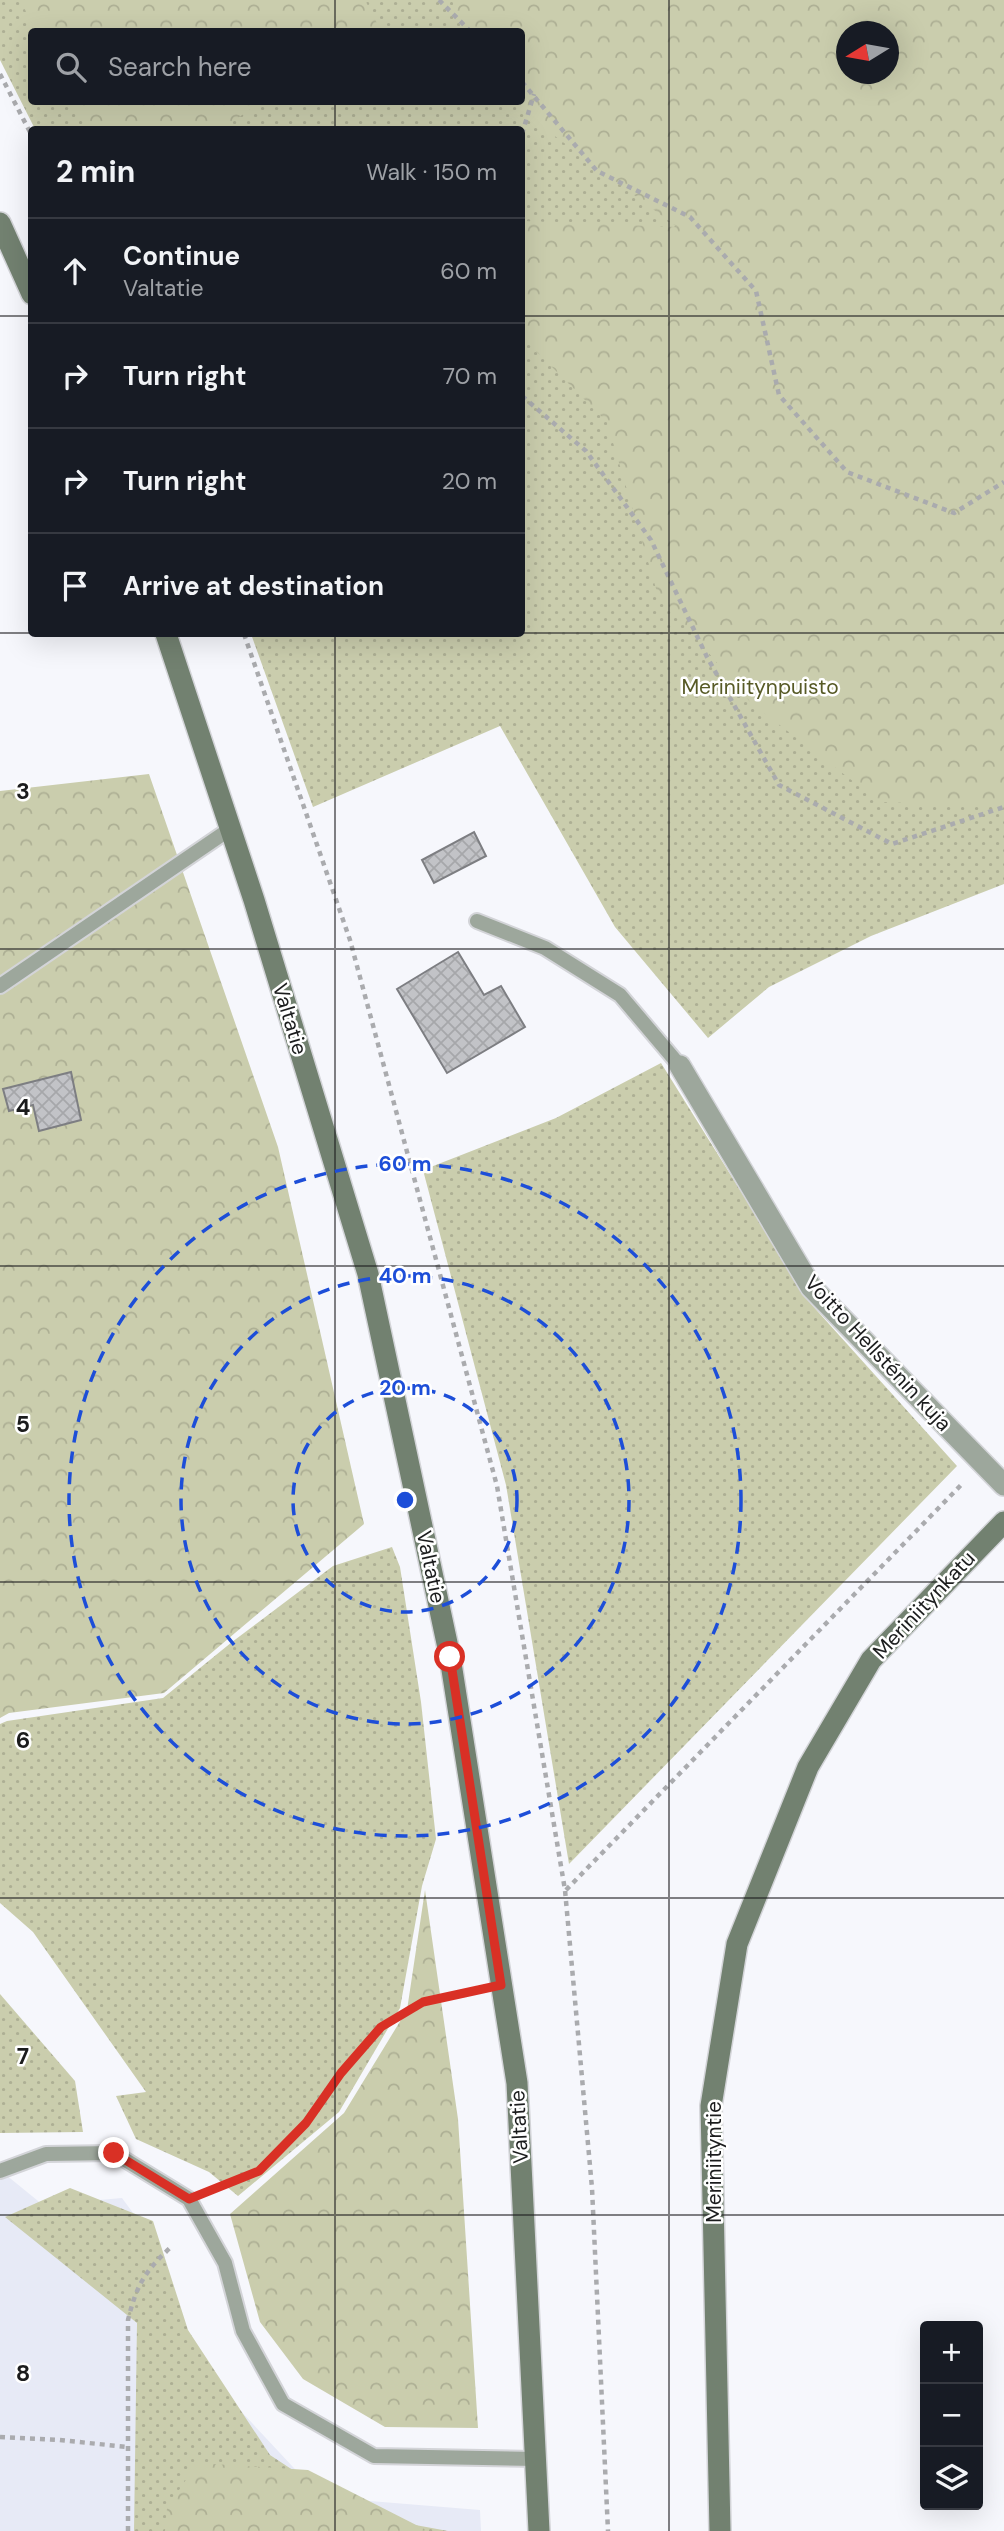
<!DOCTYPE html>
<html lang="en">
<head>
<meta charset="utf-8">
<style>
  body { margin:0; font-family:"DM Sans",sans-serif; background:#20242c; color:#f1f3f6 }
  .controls { position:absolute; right:21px; bottom:21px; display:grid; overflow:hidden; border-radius:7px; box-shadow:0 7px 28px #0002 }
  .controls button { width:63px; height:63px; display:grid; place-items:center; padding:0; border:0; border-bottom:2px solid #363941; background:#171b24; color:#f1f3f6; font:35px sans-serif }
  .compass { position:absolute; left:836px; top:21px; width:63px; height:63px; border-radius:50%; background:#171b24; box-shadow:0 7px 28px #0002; rotate:259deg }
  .stop { position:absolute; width:21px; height:21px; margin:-16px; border:5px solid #d93025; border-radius:50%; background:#fff }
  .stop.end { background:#d93025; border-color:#fff; box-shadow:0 2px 7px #0008 }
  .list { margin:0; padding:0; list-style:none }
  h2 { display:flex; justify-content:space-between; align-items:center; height:91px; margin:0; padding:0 28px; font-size:30px }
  h2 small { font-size:23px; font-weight:400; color:#9ea1a6 }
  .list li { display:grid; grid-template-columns:46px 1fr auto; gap:21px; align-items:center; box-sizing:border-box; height:105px; padding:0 28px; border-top:2px solid #363941 }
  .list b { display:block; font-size:26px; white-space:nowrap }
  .list p { margin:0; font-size:23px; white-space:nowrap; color:#9ea1a6 }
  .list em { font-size:23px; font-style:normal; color:#9ea1a6 }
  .icon { flex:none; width:38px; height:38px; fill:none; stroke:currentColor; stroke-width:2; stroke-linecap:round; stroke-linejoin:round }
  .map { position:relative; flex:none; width:1004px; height:2531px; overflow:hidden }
  .search { position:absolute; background:#171b24; box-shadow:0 7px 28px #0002; left:28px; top:28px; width:497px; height:77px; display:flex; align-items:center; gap:18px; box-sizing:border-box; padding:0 24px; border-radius:7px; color:#9ea1a6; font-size:26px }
  .panel { position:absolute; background:#171b24; box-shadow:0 7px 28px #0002; left:28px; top:126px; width:497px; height:511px; border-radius:7px }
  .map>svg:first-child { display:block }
  .built { fill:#e7eaf6 }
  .green { fill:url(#green-dots); fill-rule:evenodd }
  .forest { fill:url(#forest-crowns); fill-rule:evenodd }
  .building { fill:url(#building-cross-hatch); stroke:#7d7e82; stroke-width:2 }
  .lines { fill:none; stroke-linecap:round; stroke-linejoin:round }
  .lane-casing { stroke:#d3d4d8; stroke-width:18 }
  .street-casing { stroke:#d3d4d8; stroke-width:24 }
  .secondary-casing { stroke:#d3d4d8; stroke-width:24 }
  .path { stroke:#aaabae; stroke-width:4.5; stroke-dasharray:5 5; stroke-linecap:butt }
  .lane { stroke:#9da79c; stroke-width:14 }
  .street { stroke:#9da79c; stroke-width:21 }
  .secondary { stroke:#728170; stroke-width:21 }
  .route { stroke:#d93025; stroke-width:9 }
  .grid { fill:none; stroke:#1b1c1d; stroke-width:2; stroke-opacity:0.55 }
  .ring { fill:none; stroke:#1d4ed8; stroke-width:3.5; stroke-dasharray:12 9 }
  .labels { text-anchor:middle; stroke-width:5; stroke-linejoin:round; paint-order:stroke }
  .park-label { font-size:21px; fill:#575a26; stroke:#fff }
  .street-label { font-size:21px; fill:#1b1c1d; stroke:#fff }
  .grid-label { font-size:23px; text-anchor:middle; font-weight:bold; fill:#1b1c1d; stroke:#fff; stroke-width:5; stroke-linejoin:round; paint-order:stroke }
  .centre { fill:#1d4ed8; stroke:#fff; stroke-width:3.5 }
  .ring-label { font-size:21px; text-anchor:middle; font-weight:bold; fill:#1d4ed8; stroke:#fff; stroke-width:5; stroke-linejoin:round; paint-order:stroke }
</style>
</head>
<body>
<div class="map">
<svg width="1004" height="2531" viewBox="0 0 1004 2531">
  <defs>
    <pattern id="green-dots" width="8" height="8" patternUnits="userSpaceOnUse" patternTransform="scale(1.75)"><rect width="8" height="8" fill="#cacdad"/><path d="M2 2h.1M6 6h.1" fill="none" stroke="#adaf94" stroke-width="1.8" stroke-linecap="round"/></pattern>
    <pattern id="forest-crowns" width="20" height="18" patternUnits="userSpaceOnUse" patternTransform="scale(1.75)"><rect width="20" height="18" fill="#cacdad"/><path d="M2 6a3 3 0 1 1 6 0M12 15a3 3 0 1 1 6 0" fill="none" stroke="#adaf94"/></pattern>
    <pattern id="building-cross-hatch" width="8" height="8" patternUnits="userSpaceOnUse" patternTransform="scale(1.75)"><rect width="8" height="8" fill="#c2c3c7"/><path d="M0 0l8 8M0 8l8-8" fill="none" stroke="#a6a7aa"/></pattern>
  </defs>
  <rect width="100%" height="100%" fill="#f6f7fc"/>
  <polygon class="built" points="0,2170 43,2205 122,2198 164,2255 182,2348 321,2497 480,2510 481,2531 0,2531"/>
  <g class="green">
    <path d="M0 0H1004V884L871 936 769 987 708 1038 615 927 500 726 313 807 251 634H522V130L35 129 0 60ZM32 32H522V102H32ZM846 32H888V74H846Z"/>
    <polygon points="661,1063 811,1304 957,1466 569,1864 506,1485 423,1170 556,1118"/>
    <polygon points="392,1547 400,1567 421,1702 436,1839 422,1886 400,2008 339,2112 238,2196 209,2172 136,2139 116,2096 146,2092 33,1932 0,1903 0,1724 7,1721 163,1698 232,1642 333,1566"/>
    <polygon points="0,1994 75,2081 83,2132 0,2133"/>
    <polygon points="70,2188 153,2221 188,2330 270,2455 361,2515 448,2531 134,2531 137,2323 5,2217"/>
  </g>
  <g class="forest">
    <polygon points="20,0 365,0 381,31 36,31"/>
    <path d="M452 0H1004V806L880 802 751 703 657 592 607 422 522 337V221L677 227 509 102H522V32L462 31ZM846 32H888V74H846Z"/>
    <polygon points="73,102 268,102 255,106 222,129 88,129"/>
    <polygon points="149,774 278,1147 364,1524 164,1693 9,1713 0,1718 0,791"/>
    <polygon points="425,1890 458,2119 478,2428 385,2427 303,2379 260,2322 230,2214 344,2113 407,2010"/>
    <polygon points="197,2463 308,2470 428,2531 165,2531 167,2508"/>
  </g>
  <g class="building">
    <polygon points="474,832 486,856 434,883 422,860"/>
    <polygon points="458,952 484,995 501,986 525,1027 447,1073 397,989"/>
    <polygon points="71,1072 81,1120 39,1131 33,1105 9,1111 3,1089"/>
  </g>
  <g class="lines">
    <g class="lane-casing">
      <g id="lane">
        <polyline points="477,921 545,948 620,995 680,1066"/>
        <polyline points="0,986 230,829"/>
        <polyline points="0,2171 46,2154 114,2153 189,2199 225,2263 243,2331 283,2404 374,2456 536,2459"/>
      </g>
    </g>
    <g class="street-casing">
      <polyline id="street" points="680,1066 811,1287 1004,1485"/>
    </g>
    <g class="secondary-casing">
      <g id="secondary">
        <polyline points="0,223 32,294"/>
        <polyline points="166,634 254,900 368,1274 450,1657 517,2083 539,2531"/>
        <polyline points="720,2531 711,2106 737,1944 808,1767 871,1660 1004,1522"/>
      </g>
    </g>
    <g class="path">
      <polyline points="439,0 471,32"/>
      <polyline points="0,74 32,136"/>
      <polyline points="522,82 597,171 690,217 756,291 779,395 847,472 954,513 1004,482"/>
      <polyline points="522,134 534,94"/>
      <polyline points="522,396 586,451 651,540 707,657 779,785 892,844 1004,807"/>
      <polyline points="244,634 350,940 497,1486 565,1890 592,2188 608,2531"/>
      <polyline points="566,1890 963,1483"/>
      <polyline points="212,2189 259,2171 306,2124 340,2073 381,2027 423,2002 475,1991"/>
      <polyline points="0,2437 59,2440 128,2447"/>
      <path d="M128 2531V2320C136 2287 144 2272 170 2248"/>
    </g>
    <use href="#lane" class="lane"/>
    <use href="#street" class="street"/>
    <use href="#secondary" class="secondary"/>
  </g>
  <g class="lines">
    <polyline class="route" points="114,2153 189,2199 259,2171 306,2123 341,2073 381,2027 423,2002 501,1985 450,1657"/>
  </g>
  <path class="grid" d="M335 0V32M669 0V2531M335 102V130M0 316H32M522 316H1004M0 633H32M522 633H1004M335 634V2531M0 949H1004M0 1266H1004M0 1582H1004M0 1898H1004M0 2215H1004"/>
  <g class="ring">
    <circle cx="405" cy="1500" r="112"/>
    <circle cx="405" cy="1500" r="224"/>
    <circle cx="405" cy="1500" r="336"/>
  </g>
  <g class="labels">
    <g class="park-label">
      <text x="760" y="694">Meriniitynpuisto</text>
    </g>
    <g class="street-label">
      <text transform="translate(290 1019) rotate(73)" y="7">Valtatie</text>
      <text transform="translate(878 1353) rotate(47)" y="7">Voitto Hellsténin kuja</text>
      <text transform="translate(431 1567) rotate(78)" y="7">Valtatie</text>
      <text transform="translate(924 1605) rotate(-47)" y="7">Meriniitynkatu</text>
      <text transform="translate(519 2127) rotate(-93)" y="7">Valtatie</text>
      <text transform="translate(714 2162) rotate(-90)" y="7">Meriniityntie</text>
    </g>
  </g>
  <g class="grid-label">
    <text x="23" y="799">3</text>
    <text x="23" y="1115">4</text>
    <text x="23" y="1432">5</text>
    <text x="23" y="1748">6</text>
    <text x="23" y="2064">7</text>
    <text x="23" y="2381">8</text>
  </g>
  <circle cx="405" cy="1500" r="10" class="centre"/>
  <g class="ring-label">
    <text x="405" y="1171">60 m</text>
    <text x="405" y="1283">40 m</text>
    <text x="405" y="1395">20 m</text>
  </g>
</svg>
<div class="controls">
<button>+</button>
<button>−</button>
<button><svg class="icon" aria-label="layers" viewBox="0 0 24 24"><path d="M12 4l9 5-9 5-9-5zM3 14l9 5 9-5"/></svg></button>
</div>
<svg class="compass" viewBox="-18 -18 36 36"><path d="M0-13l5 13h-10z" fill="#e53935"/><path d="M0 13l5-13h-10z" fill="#9ea1a6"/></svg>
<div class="stop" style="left:450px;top:1657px"></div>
<div class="stop end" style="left:114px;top:2153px"></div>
<div class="search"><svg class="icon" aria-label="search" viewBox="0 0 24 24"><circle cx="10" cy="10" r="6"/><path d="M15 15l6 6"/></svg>Search here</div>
<section class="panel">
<h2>2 min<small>Walk · 150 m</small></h2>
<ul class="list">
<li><svg class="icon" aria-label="ahead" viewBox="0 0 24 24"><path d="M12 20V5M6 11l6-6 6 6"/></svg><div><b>Continue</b><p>Valtatie</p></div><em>60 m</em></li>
<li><svg class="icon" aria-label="right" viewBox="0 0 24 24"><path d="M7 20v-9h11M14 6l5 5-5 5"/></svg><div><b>Turn right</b></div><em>70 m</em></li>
<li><svg class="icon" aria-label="right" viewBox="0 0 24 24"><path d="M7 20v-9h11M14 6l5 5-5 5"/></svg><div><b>Turn right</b></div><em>20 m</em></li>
<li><svg class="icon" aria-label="arrive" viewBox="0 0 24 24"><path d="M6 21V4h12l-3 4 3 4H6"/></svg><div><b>Arrive at destination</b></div></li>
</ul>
</section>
</div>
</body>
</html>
